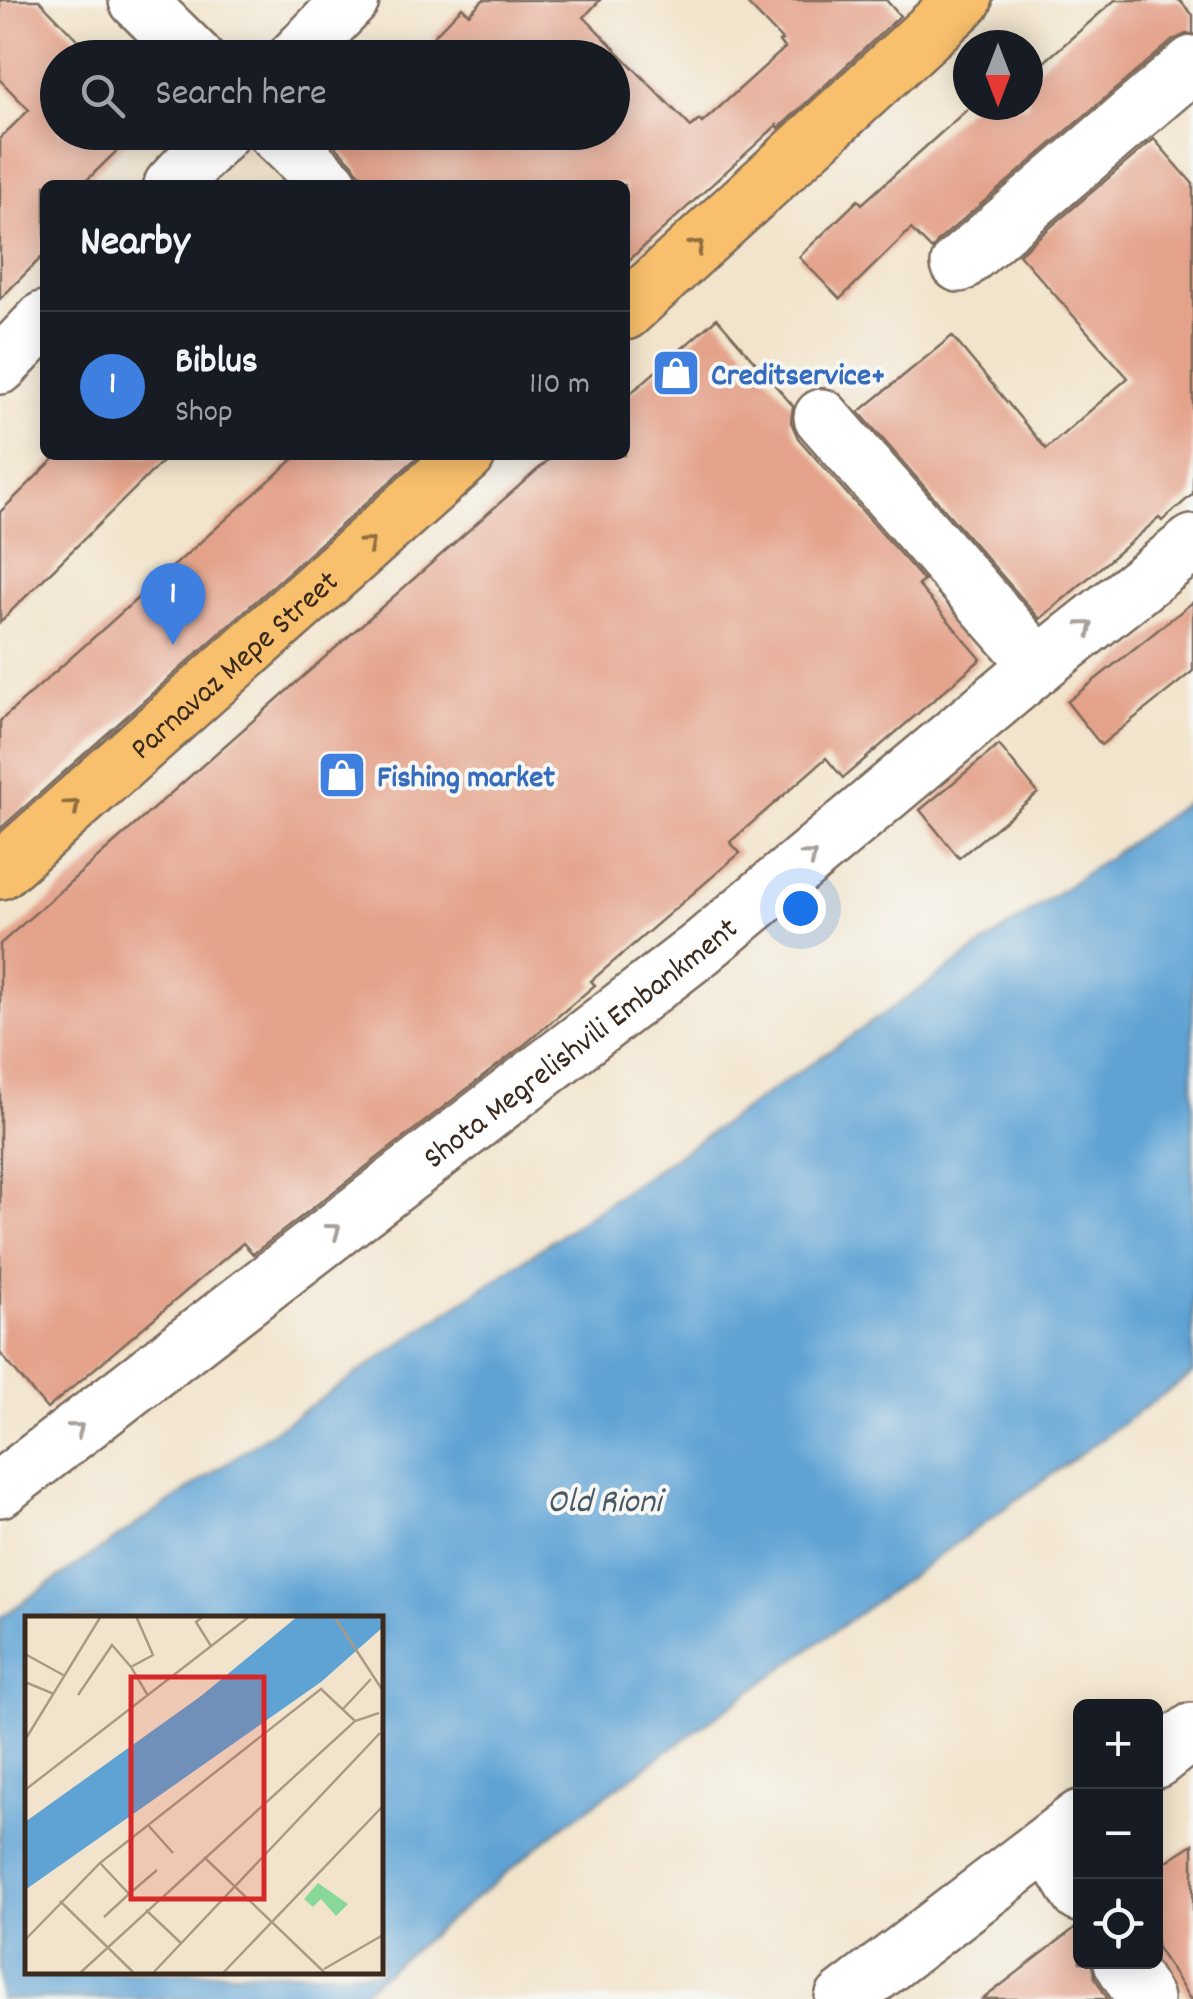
<!DOCTYPE html>
<html lang="en">
<head>
<meta charset="utf-8">
<style>
  body { margin:0; font-family:Dekko,sans-serif; background:#20242c; color:#f1f3f6 }
  .controls { position:absolute; right:30px; bottom:30px; display:grid; overflow:hidden; border-radius:15px; box-shadow:0 5px 25px #0003 }
  .controls button { width:90px; height:90px; display:grid; place-items:center; padding:0; border:0; border-bottom:2px solid #363941; background:#171b24; color:#f1f3f6; font:50px sans-serif }
  .compass { position:absolute; left:953px; top:30px; width:90px; height:90px; border-radius:50%; background:#171b24; box-shadow:0 5px 25px #0003; rotate:180deg }
  .you { position:absolute; left:800px; top:908px; width:35px; height:35px; margin:-25px; border:8px solid #fff; border-radius:50%; background:#1a73e8; box-shadow:0 0 0 15px #1a73e833 }
  .badge { display:grid; place-items:center; width:65px; height:65px; border-radius:50%; background:#ea580c; color:#fff; font-size:32px; font-weight:700 }
  .pin { position:absolute; translate:-50% -82px; filter:drop-shadow(0 2px 5px #0008) }
  .pin::after { content:''; position:absolute; top:52px; width:35px; height:30px; background:inherit; clip-path:polygon(0 0,100% 0,50% 100%) }
  .list { margin:0; padding:0; list-style:none }
  h2 { display:flex; justify-content:space-between; align-items:center; height:130px; margin:0; padding:0 40px; font-size:42px }
  h2 small { font-size:32px; font-weight:400; color:#9ea1a6 }
  .list li { display:grid; grid-template-columns:65px 1fr auto; gap:30px; align-items:center; box-sizing:border-box; height:150px; padding:0 40px; border-top:2px solid #363941 }
  .list b { display:block; font-size:38px; white-space:nowrap }
  .list p { margin:0; font-size:32px; white-space:nowrap; color:#9ea1a6 }
  .list em { font-size:32px; font-style:normal; color:#9ea1a6 }
  .icon { flex:none; width:55px; height:55px; fill:none; stroke:currentColor; stroke-width:2; stroke-linecap:round; stroke-linejoin:round }
  .map { position:relative; flex:none; width:1193px; height:1999px; overflow:hidden }
  .search { position:absolute; background:#171b24; box-shadow:0 5px 25px #0003; left:40px; top:40px; width:590px; height:110px; display:flex; align-items:center; gap:25px; box-sizing:border-box; padding:0 35px; border-radius:55px; color:#9ea1a6; font-size:38px }
  .panel { position:absolute; background:#171b24; box-shadow:0 5px 25px #0003; left:40px; top:180px; width:590px; height:280px; border-radius:15px }
  .map>svg:first-child { display:block }
  .water { fill:#5fa3d4; stroke:#4d6679; stroke-width:2.5; fill-rule:evenodd }
  .building { fill:#e4a28a }
  .lines { fill:none; stroke-linecap:round; stroke-linejoin:round }
  .minor-casing { stroke:#7b6b5b; stroke-width:60 }
  .major-casing { stroke:#7b6b5b; stroke-width:60 }
  .minor { stroke:#fff; stroke-width:55 }
  .major { stroke:#f8bf6c; stroke-width:55 }
  .oneway { stroke:#906d41 }
  .oneway2 { stroke:#a79f9a }
  .labels { text-anchor:middle; stroke-width:8; stroke-linejoin:round; paint-order:stroke }
  .shop-label { font-size:32px; font-weight:bold; fill:#366cbe; stroke:#f6f6f2; text-anchor:start }
  .street-label { font-size:32px; fill:#3b2a1e; stroke:#f6f6f2 }
  .water-label { font-size:35px; font-style:italic; fill:#495a67; stroke:#f6f6f2 }
  .inset-road { fill:none; stroke:#a99a86; stroke-width:2.5 }
  .view { fill:#d62828; fill-opacity:0.15; stroke:#d62828; stroke-width:5 }
  .inset-edge { fill:none; stroke:#3b2a1e; stroke-width:5 }
</style>
</head>
<body>
<div class="map">
<svg width="1193" height="1999" viewBox="0 0 1193 1999">
  <rect width="100%" height="100%" fill="#f6f6f2"/>
  <filter id="ink" filterUnits="userSpaceOnUse"><feTurbulence type="fractalNoise" baseFrequency=".01" numOctaves="2"/><feDisplacementMap in="SourceGraphic" scale="20" xChannelSelector="R" yChannelSelector="G"/><feConvolveMatrix kernelMatrix="1 2 1 2 8 2 1 2 1" color-interpolation-filters="sRGB"/></filter>
  <filter id="wash" filterUnits="userSpaceOnUse"><feTurbulence type="fractalNoise" baseFrequency=".0048" numOctaves="4" result="noise"/><feDisplacementMap in="SourceGraphic" scale="40" xChannelSelector="R" yChannelSelector="G"/><feGaussianBlur stdDeviation="2.25" result="paint"/><feColorMatrix in="noise" values="0 0 0 0 0 0 0 0 0 0 0 0 0 0 0 0 0 1.4 0 .05"/><feComposite in="paint" operator="in"/></filter>
  <g filter="url(#wash)">
    <rect width="100%" height="100%" fill="#f2e4cc"/>
    <path class="water" d="M1193 798V1373L562 1827 353 1999H0V1618L920 989ZM28 1619H380V1972H28Z"/>
    <g id="blocks">
      <g class="building">
        <polygon points="0,0 39,0 95,58 58,58 58,132 136,132 82,185 45,185 45,254 0,299 0,138 29,110 0,80"/>
        <polygon points="483,0 600,0 584,17 691,127 699,120 702,123 785,48 779,42 782,40 744,0 886,0 900,16 779,128 777,125 625,264 625,185 360,185 360,175 352,163 321,132 612,132 612,58 454,58 433,37 462,7 469,14"/>
        <polygon points="1115,0 1179,0 1193,15 1193,34 1186,34 1173,40 939,240 932,250 911,229 840,299 799,257 858,200 862,204 972,105 1028,105 1028,76"/>
        <polygon points="1154,139 1193,184 1193,494 1162,521 1159,518 1040,619 859,412 952,336 1046,449 1128,378 1019,254"/>
        <polygon points="717,318 793,406 791,422 798,438 924,581 918,585 981,659 843,778 826,758 730,842 740,853 591,981 595,985 524,1045 253,1254 243,1243 47,1409 0,1353 0,944 554,455 625,455 625,398"/>
        <polygon points="58,455 169,455 0,622 0,512"/>
        <polygon points="298,455 420,455 0,829 0,721"/>
        <polygon points="1193,602 1193,671 1101,745 1067,702"/>
        <polygon points="999,745 1038,793 959,858 920,810"/>
        <polygon points="1193,1844 1193,1999 1190,1999 1156,1946 1156,1868"/>
        <polygon points="1079,1925 1080,1962 1091,1962 1095,1978 1108,1999 983,1999"/>
      </g>
    </g>
  </g>
  <g filter="url(#ink)">
    <use href="#blocks" fill-opacity="0" stroke="#7b6b5b" stroke-width="2.5"/>
    <g class="lines">
      <g class="minor-casing">
        <g id="minor">
          <polyline points="137,0 196,58"/>
          <polyline points="295,58 351,0"/>
          <polyline points="275,132 330,185"/>
          <polyline points="172,185 222,132"/>
          <polyline points="959,264 1193,64"/>
          <polyline points="0,366 45,319"/>
          <polyline points="822,417 1039,665"/>
          <path id="s1" d="M0 1489 700 949 1039 665 1193 543"/>
          <polyline points="1156,1760 1193,1731"/>
          <polyline points="1049,1843 1080,1894"/>
          <polyline points="1122,1962 1145,1999"/>
          <polyline points="843,1999 1080,1818"/>
        </g>
      </g>
      <g class="major-casing">
        <g id="major">
          <polyline points="625,312 964,0"/>
          <path id="s2" d="M0 871 467 455"/>
        </g>
      </g>
      <use href="#minor" class="minor"/>
      <use href="#major" class="major"/>
    </g>
    <defs><path id="oneway-chevron" d="M-2-3.5L2.5 0L-2 3.5" fill="none" stroke-width="1.6" stroke-linecap="round" stroke-linejoin="round" transform="scale(2.5)"/></defs>
    <g class="oneway">
      <use href="#oneway-chevron" transform="translate(697 246) rotate(-43)"/>
      <use href="#oneway-chevron" transform="translate(368 544) rotate(-42)"/>
      <use href="#oneway-chevron" transform="translate(73 806) rotate(-42)"/>
    </g>
    <g class="oneway2">
      <use href="#oneway-chevron" transform="translate(1087 627) rotate(-38)"/>
      <use href="#oneway-chevron" transform="translate(810 857) rotate(-40)"/>
      <use href="#oneway-chevron" transform="translate(334 1230) rotate(-37)"/>
      <use href="#oneway-chevron" transform="translate(77 1429) rotate(-38)"/>
    </g>
  </g>
  <defs>
    <g id="shop-square" transform="scale(2.5)"><rect x="-9" y="-9" width="18" height="18" rx="4" fill="#3f7fe0" stroke="#f6f6f2"/><path d="M-5-2.5h2.3a2.7 3.5 0 0 1 5.4 0H5L5.5 6h-11ZM-1.5-2.5h3a1.5 2.3 0 0 0-3 0Z" fill="#fff"/></g>
  </defs>
  <g fill-rule="evenodd">
    <use href="#shop-square" x="676" y="373"/>
    <use href="#shop-square" x="342" y="775"/>
  </g>
  <g class="labels">
    <g class="shop-label">
      <text x="711" y="384">Creditservice+</text>
      <text x="377" y="786">Fishing market</text>
    </g>
    <g class="street-label">
      <text dy="11" stroke="none"><textPath href="#s2" startOffset="312">Parnavaz Mepe Street</textPath></text>
      <text dy="11" stroke="none"><textPath href="#s1" startOffset="732">Shota Megrelishvili Embankment</textPath></text>
    </g>
    <g class="water-label">
      <text x="604" y="1511">Old Rioni</text>
    </g>
  </g>
  <g transform="translate(25 1616)">
    <rect width="358" height="358" fill="#f2e4cc"/>
    <path d="M293 267 323 288 311 300 296 283 288 291 279 283Z" fill="#88d999"/>
    <path d="M273 0H357V12L296 66 0 274V206L176 80Z" fill="#5fa3d4"/>
    <path class="inset-road" d="M111 0 128 39 106 51 122 78M179 0 171 6 186 30M309 0 358 75M0 38 40 60M0 66 29 78M53 79 87 29 106 51M317 94 346 63M0 124 76 0M0 174 225 0M123 209 148 237M179 241 300 357M75 247 104 278 79 301M104 278 132 254M35 285 109 357M121 294 157 328M0 324 75 247 296 73 330 105M299 353 358 319M55 357 330 105 354 97M128 357 355 117M198 357 358 190"/>
    <path class="view" d="M106 61H239V283H106Z"/>
    <rect width="358" height="358" class="inset-edge"/>
  </g>
</svg>
<div class="controls">
<button>+</button>
<button>−</button>
<button><svg class="icon" aria-label="locate" viewBox="0 0 24 24"><circle cx="12" cy="12" r="6"/><path d="M12 2v4M12 18v4M2 12h4M18 12h4"/></svg></button>
</div>
<svg class="compass" viewBox="-18 -18 36 36"><path d="M0-13l5 13h-10z" fill="#e53935"/><path d="M0 13l5-13h-10z" fill="#9ea1a6"/></svg>
<div class="you"></div>
<div class="pin badge" style="left:173px;top:645px;background:#3f7fe0">1</div>
<div class="search"><svg class="icon" aria-label="search" viewBox="0 0 24 24"><circle cx="10" cy="10" r="6"/><path d="M15 15l6 6"/></svg>Search here</div>
<section class="panel">
<h2>Nearby<small></small></h2>
<ul class="list">
<li><span class="badge" style="background:#3f7fe0">1</span><div><b>Biblus</b><p>Shop</p></div><em>110 m</em></li>
</ul>
</section>
</div>
</body>
</html>
